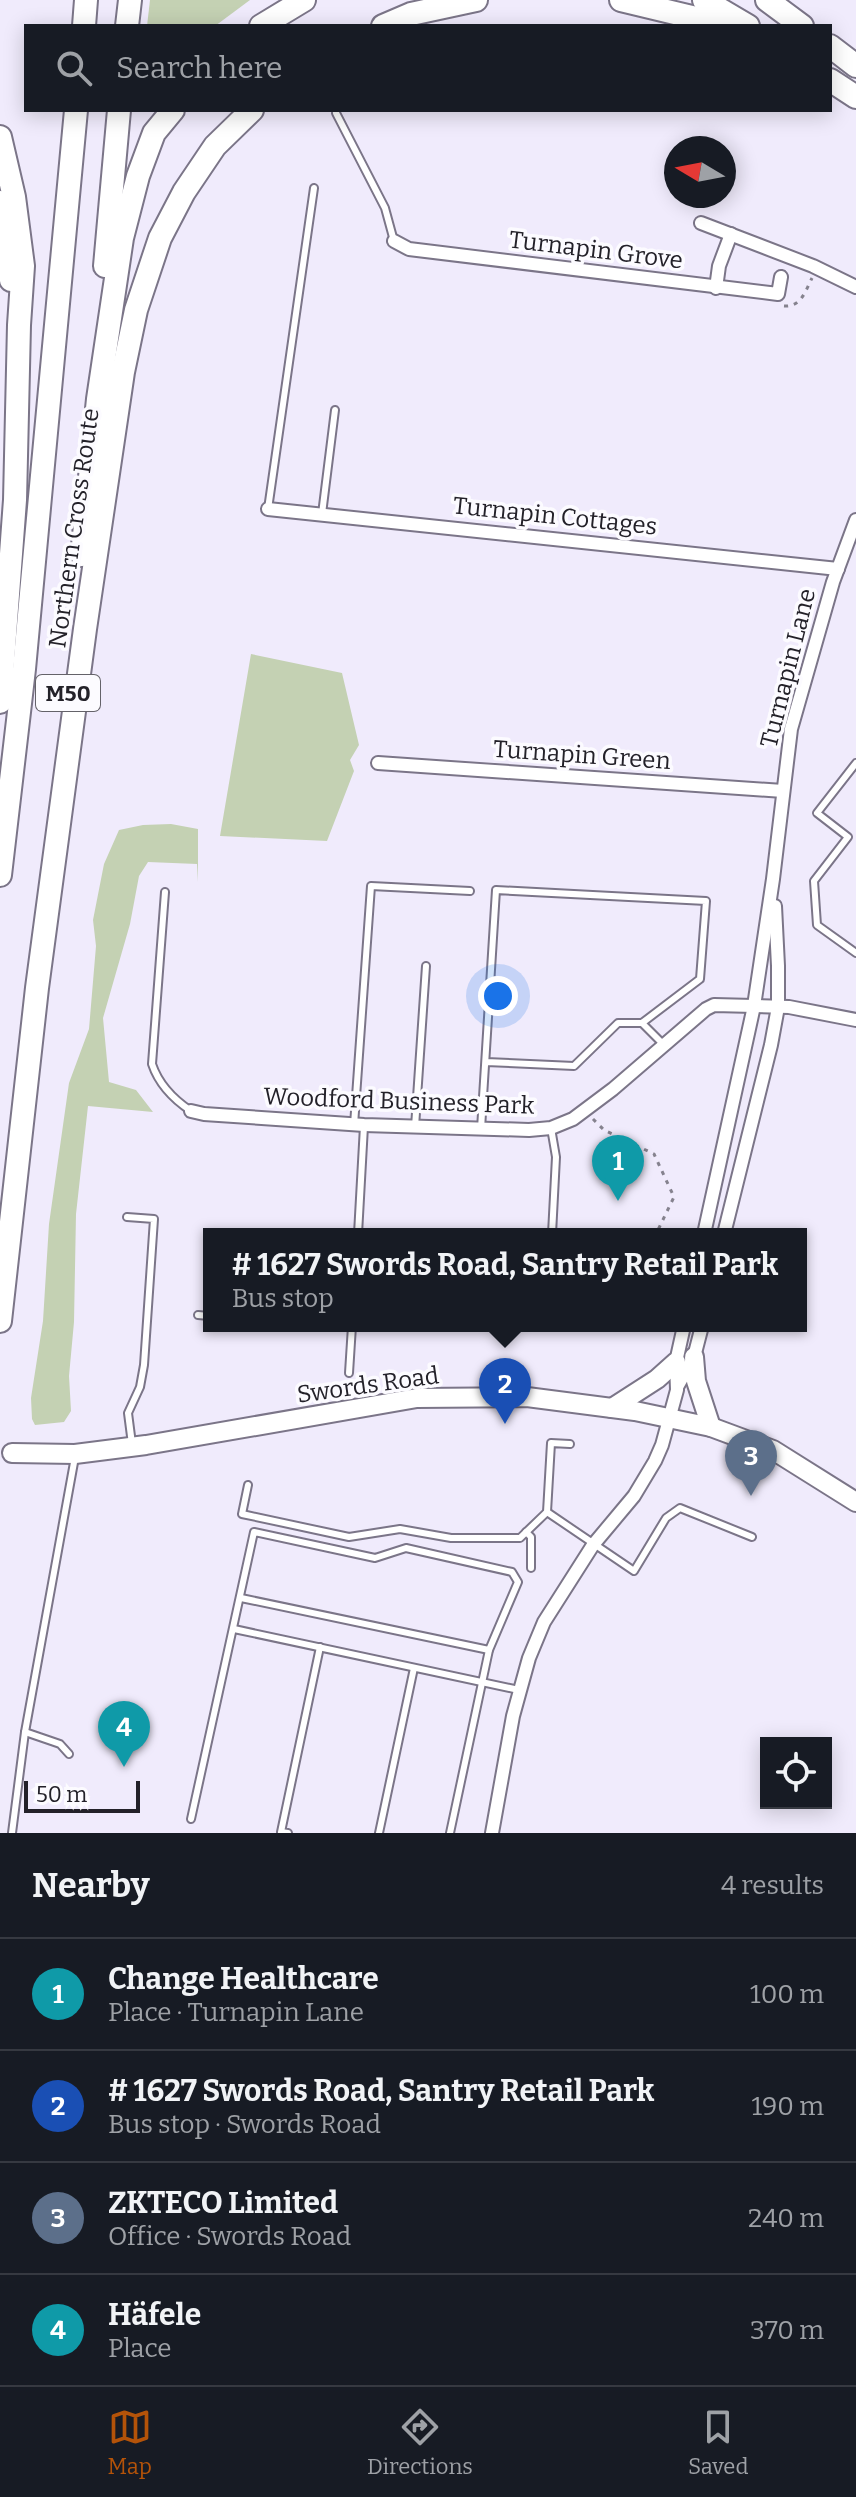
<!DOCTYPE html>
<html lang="en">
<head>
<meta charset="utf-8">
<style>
  body { margin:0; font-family:Bitter,serif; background:#20242c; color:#f1f3f6 }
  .controls { position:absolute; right:24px; bottom:24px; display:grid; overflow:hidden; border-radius:0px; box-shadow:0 4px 20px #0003 }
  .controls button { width:72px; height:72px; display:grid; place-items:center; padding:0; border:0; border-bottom:2px solid #363941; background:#171b24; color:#f1f3f6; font:40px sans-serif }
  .compass { position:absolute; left:664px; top:136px; width:72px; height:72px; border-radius:50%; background:#171b24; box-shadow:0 4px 20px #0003; rotate:280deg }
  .scale { position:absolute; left:24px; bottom:20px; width:116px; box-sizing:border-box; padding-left:8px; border:4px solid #232129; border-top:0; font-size:22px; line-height:28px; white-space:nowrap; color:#232129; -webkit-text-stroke:6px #fcfbff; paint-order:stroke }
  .you { position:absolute; left:498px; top:996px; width:28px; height:28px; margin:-20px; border:6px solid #fff; border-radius:50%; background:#1a73e8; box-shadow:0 0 0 12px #1a73e833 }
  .badge { display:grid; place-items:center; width:52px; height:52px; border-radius:50%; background:#b45309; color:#fff; font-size:26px; font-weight:700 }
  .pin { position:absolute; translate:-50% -66px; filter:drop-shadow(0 2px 4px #0008) }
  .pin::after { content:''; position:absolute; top:42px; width:28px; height:24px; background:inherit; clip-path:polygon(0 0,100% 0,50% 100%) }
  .popup { position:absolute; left:203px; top:1228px; width:604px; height:104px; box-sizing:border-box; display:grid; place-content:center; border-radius:0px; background:#171b24; filter:drop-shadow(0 2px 6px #0005); font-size:26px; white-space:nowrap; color:#9ea1a6 }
  .popup b { font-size:30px; color:#f1f3f6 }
  .popup::after { content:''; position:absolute; left:50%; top:100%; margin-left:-16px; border:16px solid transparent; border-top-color:#171b24 }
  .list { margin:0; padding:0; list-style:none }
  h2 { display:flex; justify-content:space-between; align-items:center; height:104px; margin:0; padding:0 32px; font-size:34px }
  h2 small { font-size:26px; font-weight:400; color:#9ea1a6 }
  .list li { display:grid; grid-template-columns:52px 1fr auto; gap:24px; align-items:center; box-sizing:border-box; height:112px; padding:0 32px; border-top:2px solid #363941 }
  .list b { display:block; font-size:30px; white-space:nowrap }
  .list p { margin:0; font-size:26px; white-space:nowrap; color:#9ea1a6 }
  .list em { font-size:26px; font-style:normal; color:#9ea1a6 }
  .icon { flex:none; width:44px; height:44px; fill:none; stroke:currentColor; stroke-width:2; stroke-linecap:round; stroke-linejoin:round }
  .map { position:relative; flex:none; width:856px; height:1833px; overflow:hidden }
  .search { position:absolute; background:#171b24; box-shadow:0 4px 20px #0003; left:24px; right:24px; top:24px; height:88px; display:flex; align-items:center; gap:20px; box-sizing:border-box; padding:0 28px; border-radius:0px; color:#9ea1a6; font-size:30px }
  .sheet { height:552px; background:#171b24 }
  nav { display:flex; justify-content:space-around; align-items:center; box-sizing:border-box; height:112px; border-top:2px solid #363941; background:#171b24; font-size:22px; color:#9ea1a6 }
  nav a { display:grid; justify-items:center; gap:4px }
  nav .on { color:#b45309 }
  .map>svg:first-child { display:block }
  .green { fill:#c4d1b3 }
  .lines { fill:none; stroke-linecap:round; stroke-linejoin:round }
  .service-casing { stroke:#7b7588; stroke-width:10 }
  .minor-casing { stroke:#7b7588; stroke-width:16 }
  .secondary-casing { stroke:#7b7588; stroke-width:22 }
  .motorway-casing { stroke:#7b7588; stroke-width:26 }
  .path { stroke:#85828e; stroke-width:3; stroke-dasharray:4 6; stroke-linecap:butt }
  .service { stroke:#fff; stroke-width:6 }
  .minor { stroke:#fff; stroke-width:12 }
  .secondary { stroke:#fff; stroke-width:18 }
  .motorway { stroke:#fff; stroke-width:22 }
  .labels { text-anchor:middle; stroke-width:7; stroke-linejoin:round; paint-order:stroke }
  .shield { fill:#fcfbff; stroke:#646269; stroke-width:2 }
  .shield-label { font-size:22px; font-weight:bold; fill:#232129 }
  .street-label { font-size:24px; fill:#232129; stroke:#fcfbff }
</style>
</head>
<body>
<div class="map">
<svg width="856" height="1833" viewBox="0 0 856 1833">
  <rect width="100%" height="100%" fill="#f0ebfc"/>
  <g class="green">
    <polygon points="150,0 250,0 215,26 147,26"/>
    <polygon points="251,654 342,673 359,745 350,760 354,771 327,841 220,836"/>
    <polygon points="171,824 198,829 198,882 197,864 148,862 139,876 130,924 103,1018 109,1082 136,1090 153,1112 88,1106 76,1214 74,1322 69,1376 71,1411 64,1422 35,1425 32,1419 31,1398 43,1321 49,1224 69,1083 89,1029 96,946 93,920 104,864 119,830 143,825"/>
  </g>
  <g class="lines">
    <g class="service-casing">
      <g id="service">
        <polyline points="336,113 385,208 394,241"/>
        <polyline points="268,509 314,188"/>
        <polyline points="322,514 335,410"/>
        <polyline points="856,763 817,813 848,837 814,881 817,925 856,953"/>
        <path d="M165 892 152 1064C159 1085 173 1099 191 1111"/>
        <polyline points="642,1023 665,1046"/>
        <polyline points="354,1125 371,886 470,891"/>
        <polyline points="415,1127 426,966"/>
        <polyline points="551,1128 556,1157 552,1234"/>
        <polyline points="481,1129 496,890 706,901 700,979 642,1023 618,1023 574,1066 486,1062"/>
        <polyline points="127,1217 154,1219 144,1365 140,1387 128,1413 132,1444"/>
        <polyline points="358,1234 364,1126"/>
        <polyline points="198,1315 209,1316"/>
        <polyline points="349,1373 352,1326"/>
        <polyline points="248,1485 242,1514 349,1537 400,1529 451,1538 520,1538 547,1512 551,1443 570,1444"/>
        <polyline points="547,1512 634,1571 666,1518 680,1508 752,1537"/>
        <polyline points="526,1532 531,1537 531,1568"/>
        <polyline points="241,1598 489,1650"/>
        <polyline points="234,1629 519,1690"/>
        <polyline points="25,1732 60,1744 69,1754"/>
        <polyline points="191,1819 254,1532 375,1558 406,1548 512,1572 518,1582 489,1650 450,1833"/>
        <polyline points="12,1833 25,1732 75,1457"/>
        <polyline points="288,1833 281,1832 320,1647"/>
        <polyline points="379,1833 414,1668"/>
      </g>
    </g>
    <g class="minor-casing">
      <g id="minor">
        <polyline points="701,223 813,266 856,287"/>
        <polyline points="394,241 409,249 778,294 781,277"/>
        <polyline points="716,288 719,266 731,234"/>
        <polyline points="268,509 838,569"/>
        <polyline points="378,763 783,791"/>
        <polyline points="191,1111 204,1114 364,1125 529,1130 551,1128 573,1119 613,1089 706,1009 714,1005 789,1007 856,1020"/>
        <polyline points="704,1234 754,1006 773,879 791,729 833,582 856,520"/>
        <polyline points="724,1234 771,1045 778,1007 778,966 775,906"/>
        <polyline points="677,1387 694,1357 702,1326"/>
        <polyline points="492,1833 513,1716 529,1658 544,1622 593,1545 634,1496 655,1461 662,1445 677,1390 676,1362 684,1326"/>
      </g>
    </g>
    <g class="secondary-casing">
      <g id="secondary">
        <polyline points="694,1357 696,1381 711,1427"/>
        <polyline points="612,1408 657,1379 676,1362"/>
        <polyline points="12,1453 75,1454 146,1445 417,1398 527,1397 635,1411 711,1427 773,1450 856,1502"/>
      </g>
    </g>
    <g class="motorway-casing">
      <g id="motorway">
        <polyline points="621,0 700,19 714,26"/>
        <polyline points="704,0 748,26"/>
        <polyline points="767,0 802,26"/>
        <polyline points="84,26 86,0"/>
        <polyline points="127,26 130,0"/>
        <polyline points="261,26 304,0"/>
        <polyline points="383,26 411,14 476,0"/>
        <polyline points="830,46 856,66"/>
        <polyline points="830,80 856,97"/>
        <polyline points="0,137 14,197 23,266 19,325 15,500 0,702"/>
        <polyline points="0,202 11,280"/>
        <polyline points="105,266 119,110"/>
        <polyline points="82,555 98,399 122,238 138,176 154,133 173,110"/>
        <polyline points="0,875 24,669 76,110"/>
        <polyline points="0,1321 37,988 85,629 123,372 136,310 160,238 184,192 215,146 252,110"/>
      </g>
    </g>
    <g class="path">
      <path d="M784 306C801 307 805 292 812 278"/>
      <polyline points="593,1119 604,1130 654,1154 674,1197 656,1234"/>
    </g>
    <use href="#service" class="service"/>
    <use href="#minor" class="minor"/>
    <use href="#secondary" class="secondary"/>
    <use href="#motorway" class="motorway"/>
  </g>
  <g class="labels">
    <rect class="shield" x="36" y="675" width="64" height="36" rx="6"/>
    <g class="shield-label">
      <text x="68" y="701">M50</text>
    </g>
    <g class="street-label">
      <text transform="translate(596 250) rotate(7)" y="8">Turnapin Grove</text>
      <text transform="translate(555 516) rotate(6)" y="8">Turnapin Cottages</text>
      <text transform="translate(74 528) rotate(-82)" y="8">Northern Cross Route</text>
      <text transform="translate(788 668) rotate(-76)" y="8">Turnapin Lane</text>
      <text transform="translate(582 755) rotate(4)" y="8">Turnapin Green</text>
      <text transform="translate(399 1101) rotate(2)" y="8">Woodford Business Park</text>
      <text transform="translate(368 1385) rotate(-8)" y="8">Swords Road</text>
    </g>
  </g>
</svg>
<div class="controls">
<button><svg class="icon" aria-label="locate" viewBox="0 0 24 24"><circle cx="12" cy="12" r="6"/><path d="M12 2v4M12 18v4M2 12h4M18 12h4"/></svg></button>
</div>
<svg class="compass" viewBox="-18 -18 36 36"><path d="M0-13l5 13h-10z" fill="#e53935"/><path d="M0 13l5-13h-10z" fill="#9ea1a6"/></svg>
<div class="scale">50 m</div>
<div class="you"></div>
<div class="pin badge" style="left:618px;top:1201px;background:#0f9aa8">1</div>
<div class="pin badge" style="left:505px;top:1424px;background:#1a4fb4">2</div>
<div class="popup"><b># 1627 Swords Road, Santry Retail Park</b>Bus stop</div>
<div class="pin badge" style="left:751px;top:1496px;background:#5c6f8a">3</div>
<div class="pin badge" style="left:124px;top:1767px;background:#0f9aa8">4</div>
<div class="search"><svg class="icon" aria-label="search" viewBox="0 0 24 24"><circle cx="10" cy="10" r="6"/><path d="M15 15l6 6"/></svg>Search here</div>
</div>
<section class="sheet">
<h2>Nearby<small>4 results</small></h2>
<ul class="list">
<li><span class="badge" style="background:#0f9aa8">1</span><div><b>Change Healthcare</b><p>Place · Turnapin Lane</p></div><em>100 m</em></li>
<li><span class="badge" style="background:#1a4fb4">2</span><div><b># 1627 Swords Road, Santry Retail Park</b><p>Bus stop · Swords Road</p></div><em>190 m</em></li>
<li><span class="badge" style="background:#5c6f8a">3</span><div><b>ZKTECO Limited</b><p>Office · Swords Road</p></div><em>240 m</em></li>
<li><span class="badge" style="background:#0f9aa8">4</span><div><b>Häfele</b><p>Place</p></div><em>370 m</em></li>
</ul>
</section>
<nav>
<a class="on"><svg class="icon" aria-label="map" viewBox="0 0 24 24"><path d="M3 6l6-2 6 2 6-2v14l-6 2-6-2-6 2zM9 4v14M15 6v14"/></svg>Map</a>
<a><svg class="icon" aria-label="directions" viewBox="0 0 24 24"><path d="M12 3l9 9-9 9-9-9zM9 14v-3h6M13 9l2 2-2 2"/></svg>Directions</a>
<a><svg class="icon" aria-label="saved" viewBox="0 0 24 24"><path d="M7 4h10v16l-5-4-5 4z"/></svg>Saved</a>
</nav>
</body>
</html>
